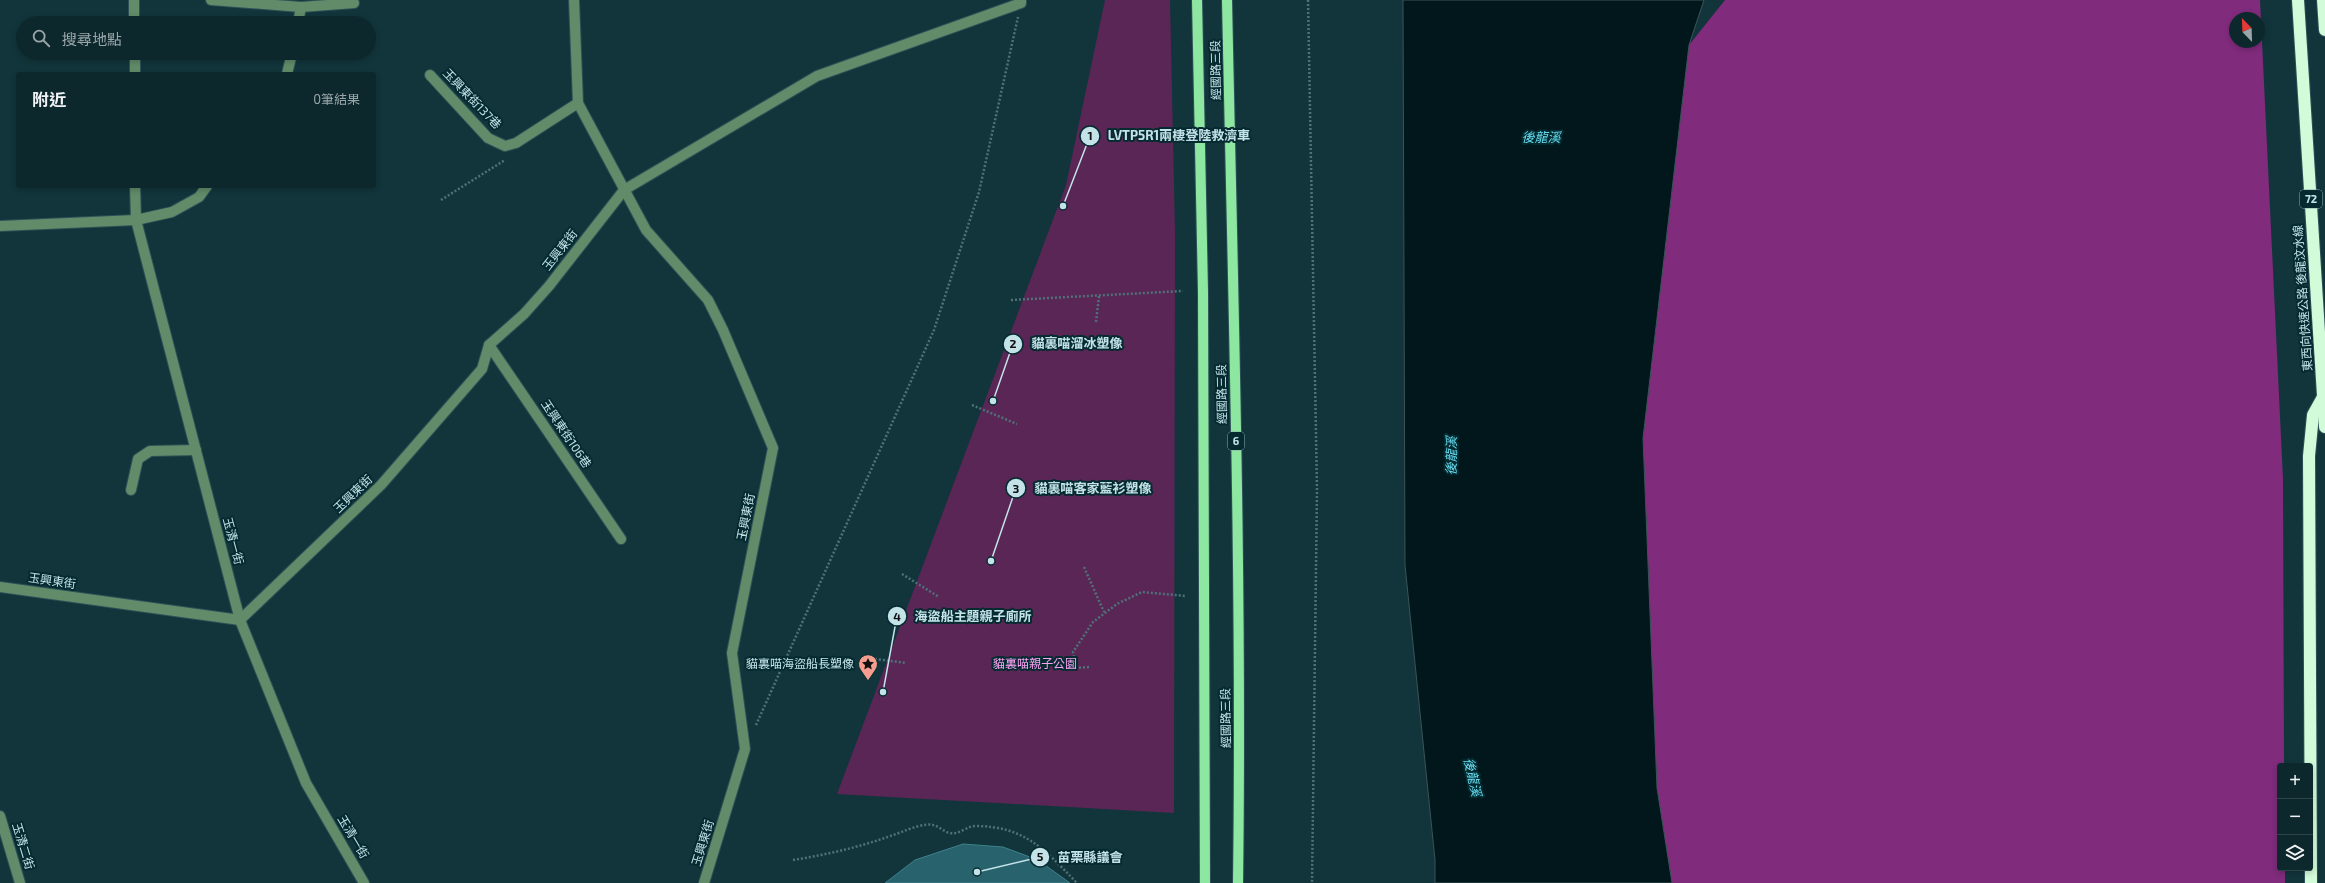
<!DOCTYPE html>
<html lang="zh-TW">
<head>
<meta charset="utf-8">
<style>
  body { margin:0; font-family:"Exo 2","Noto Sans TC",sans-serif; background:#1b3438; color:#f1f3f6 }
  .controls { position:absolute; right:12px; bottom:12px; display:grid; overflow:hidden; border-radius:4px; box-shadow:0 2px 6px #0003 }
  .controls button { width:36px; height:36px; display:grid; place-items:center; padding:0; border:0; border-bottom:1px solid #2d4448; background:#0d282c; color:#f1f3f6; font:20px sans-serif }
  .compass { position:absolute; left:2229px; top:12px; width:36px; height:36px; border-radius:50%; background:#0d282c; box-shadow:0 2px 6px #0003; rotate:337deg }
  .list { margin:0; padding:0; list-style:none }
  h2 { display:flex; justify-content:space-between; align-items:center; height:52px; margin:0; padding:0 16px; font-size:17px }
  h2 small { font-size:13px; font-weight:400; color:#9aa6a9 }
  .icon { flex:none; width:22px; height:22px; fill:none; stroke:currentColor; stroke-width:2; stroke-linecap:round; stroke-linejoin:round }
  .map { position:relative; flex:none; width:2325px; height:883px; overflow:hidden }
  .search { position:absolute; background:#0d282c; box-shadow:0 2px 6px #0003; left:16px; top:16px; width:360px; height:44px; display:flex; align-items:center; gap:10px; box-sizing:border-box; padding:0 14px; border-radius:22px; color:#9aa6a9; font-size:15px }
  .panel { position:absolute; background:#0d282c; box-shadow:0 2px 6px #0003; left:16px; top:72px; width:360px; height:116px; border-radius:4px }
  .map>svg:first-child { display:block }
  .green { fill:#592656 }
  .forest { fill:#802b7c; fill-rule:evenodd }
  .water { fill:#01171b; stroke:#3b5459 }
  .building { fill:#28626c; stroke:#3e818c }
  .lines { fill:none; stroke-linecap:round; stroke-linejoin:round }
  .minor-casing { stroke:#2d5157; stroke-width:12 }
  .major-casing { stroke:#2d5157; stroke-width:12 }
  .highway-casing { stroke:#2d5157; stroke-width:14 }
  .path { stroke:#4f7278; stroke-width:2.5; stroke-dasharray:2 2; stroke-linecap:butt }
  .minor { stroke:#618b69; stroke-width:10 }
  .major { stroke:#8ee7a0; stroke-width:10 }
  .highway { stroke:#d2fbd9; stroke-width:12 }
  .labels { text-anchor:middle; stroke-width:4; stroke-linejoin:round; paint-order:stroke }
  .shield { fill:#052b31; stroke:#8aacb2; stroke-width:1 }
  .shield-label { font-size:11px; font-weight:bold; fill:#c3e3e9 }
  .street-label { font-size:12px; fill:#c3e3e9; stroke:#052b31 }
  .poi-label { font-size:12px; fill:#c3e3e9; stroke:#052b31; text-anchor:end }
  .park-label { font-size:12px; fill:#fca3f5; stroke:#052b31 }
  .water-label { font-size:13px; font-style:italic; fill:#67def2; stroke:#052b31 }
  .leader { fill:none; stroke:#c3e3e9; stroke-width:1.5 }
  .callout-dot { fill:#c3e3e9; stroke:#052b31; stroke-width:1.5 }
  .mark-label { font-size:12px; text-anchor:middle; font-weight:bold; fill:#111 }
  .callout-label { font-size:13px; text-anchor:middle; font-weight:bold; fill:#c3e3e9; stroke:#052b31; stroke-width:4; stroke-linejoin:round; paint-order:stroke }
</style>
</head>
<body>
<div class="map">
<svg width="2325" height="883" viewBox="0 0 2325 883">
  <rect width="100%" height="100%" fill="#11353b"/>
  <polygon class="green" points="1105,0 1170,0 1175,232 1174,813 837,794 1066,185"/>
  <path class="forest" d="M1725 0H2260L2283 479 2284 766H2280V868H2285V883H1672L1657 788 1643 438 1689 45ZM2235 18H2259V42H2235Z"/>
  <polygon class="water" points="1403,0 1704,0 1689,45 1643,438 1657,788 1672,883 1435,883 1435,860 1405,565"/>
  <polygon class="building" points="963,844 1003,847 1038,860 1070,883 885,883 915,860"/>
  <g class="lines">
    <g class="minor-casing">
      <g id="minor">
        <polyline points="134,0 134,23"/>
        <polyline points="211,0 301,7 354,3"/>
        <polyline points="574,0 578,103 646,230 708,300 723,330 773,448 732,653 745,749 704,883"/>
        <polyline points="298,23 301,7"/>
        <polyline points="135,53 135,74"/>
        <polyline points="287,74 292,53"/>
        <polyline points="430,75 488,138 505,146 516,143 578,103"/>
        <polyline points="135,186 136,220 240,620 306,783 364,883"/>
        <polyline points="0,226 136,220 172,212 199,197 207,186"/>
        <polyline points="489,345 621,539"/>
        <polyline points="131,490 138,459 150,451 196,450"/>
        <polyline points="0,587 240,620 381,485 482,369 489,345 524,314 549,286 624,190 817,76 1021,3 1021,0"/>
        <polyline points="0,816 20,883"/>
      </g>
    </g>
    <g class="major-casing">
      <g id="major">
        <polyline points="1197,0 1203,292 1205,883"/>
        <path d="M1227 0C1233 294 1242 589 1238 883"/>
      </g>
    </g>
    <g class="highway-casing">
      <g id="highway">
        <polyline points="2298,0 2325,427"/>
        <polyline points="2323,0 2325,30"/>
        <polyline points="2311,883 2309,456 2313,415 2323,397"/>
      </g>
    </g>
    <g class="path">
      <polyline points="1308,0 1317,489 1312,883"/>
      <polyline points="441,200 505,160"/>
      <polyline points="1011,300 1183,291"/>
      <polyline points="1096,322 1099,296"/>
      <polyline points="972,405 1017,424"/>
      <polyline points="1084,567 1104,612"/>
      <polyline points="902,574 939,597"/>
      <polyline points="867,658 906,663"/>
      <polyline points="1089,667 1076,668 1073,652 1093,622 1117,604 1142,592 1186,596"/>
      <polyline points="756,725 934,330 979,192 1018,17"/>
      <path d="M793 860C831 854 868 845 904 831 912 828 925 823 933 825 939 826 944 832 950 833 959 835 967 826 975 826 1025 826 1045 850 1077 883"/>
    </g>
    <use href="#minor" class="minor"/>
    <use href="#major" class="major"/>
    <use href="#highway" class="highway"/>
  </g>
  <defs>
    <g id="sight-pin" transform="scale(1)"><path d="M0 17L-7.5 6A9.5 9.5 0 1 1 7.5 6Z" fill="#f59d8f" stroke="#052b31"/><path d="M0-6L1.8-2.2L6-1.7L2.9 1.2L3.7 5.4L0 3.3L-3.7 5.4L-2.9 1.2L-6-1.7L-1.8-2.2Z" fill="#111"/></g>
  </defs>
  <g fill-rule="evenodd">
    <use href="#sight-pin" x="868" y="664"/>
  </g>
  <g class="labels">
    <g class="shield">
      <rect x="2300" y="190" width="22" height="18" rx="3"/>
      <rect x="1228" y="432" width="16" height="18" rx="3"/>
    </g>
    <g class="shield-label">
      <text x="2311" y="203">72</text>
      <text x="1236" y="445">6</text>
    </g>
    <g class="street-label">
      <text transform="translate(1216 70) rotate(-91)" y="4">經國路三段</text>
      <text transform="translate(472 99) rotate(46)" y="4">玉興東街137巷</text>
      <text transform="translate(560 250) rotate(-52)" y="4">玉興東街</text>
      <text transform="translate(2303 298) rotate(-94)" y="4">東西向快速公路 後龍汶水線</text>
      <text transform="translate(1222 394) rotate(-91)" y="4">經國路三段</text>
      <text transform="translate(566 434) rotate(56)" y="4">玉興東街106巷</text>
      <text transform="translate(353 494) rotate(-44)" y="4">玉興東街</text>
      <text transform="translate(746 517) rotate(-79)" y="4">玉興東街</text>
      <text transform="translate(233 541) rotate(75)" y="4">玉清一街</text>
      <text transform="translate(52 581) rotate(8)" y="4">玉興東街</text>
      <text transform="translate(1226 718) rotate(-91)" y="4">經國路三段</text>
      <text transform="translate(353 837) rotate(59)" y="4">玉清一街</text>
      <text transform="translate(703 843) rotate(-73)" y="4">玉興東街</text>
      <text transform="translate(23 846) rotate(73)" y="4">玉清二街</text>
    </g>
    <g class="poi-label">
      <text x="854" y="668">貓裏喵海盜船長塑像</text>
    </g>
    <g class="park-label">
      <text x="1035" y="668">貓裏喵親子公園</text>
    </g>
    <g class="water-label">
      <text x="1541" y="142">後龍溪</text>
      <text transform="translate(1451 456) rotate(-89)" y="5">後龍溪</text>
      <text transform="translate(1473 777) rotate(77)" y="5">後龍溪</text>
    </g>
  </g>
  <path class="leader" d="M1063 206L1090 136M993 401L1013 344M991 561L1016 488M883 692L897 616M977 872L1040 857"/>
  <g class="callout-dot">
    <circle cx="1063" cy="206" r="4"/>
    <circle cx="993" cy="401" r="4"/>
    <circle cx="991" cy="561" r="4"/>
    <circle cx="883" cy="692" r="4"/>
    <circle cx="977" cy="872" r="4"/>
    <circle cx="1090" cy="136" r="10"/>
    <circle cx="1013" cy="344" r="10"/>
    <circle cx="1016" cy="488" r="10"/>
    <circle cx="897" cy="616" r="10"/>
    <circle cx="1040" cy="857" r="10"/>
  </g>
  <g class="mark-label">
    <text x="1090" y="140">1</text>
    <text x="1013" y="348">2</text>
    <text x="1016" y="493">3</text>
    <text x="897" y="621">4</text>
    <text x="1040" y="861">5</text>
  </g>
  <g class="callout-label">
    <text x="1179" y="140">LVTP5R1兩棲登陸救濟車</text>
    <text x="1077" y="348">貓裏喵溜冰塑像</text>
    <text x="1093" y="493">貓裏喵客家藍衫塑像</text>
    <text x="973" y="621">海盜船主題親子廁所</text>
    <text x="1090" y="862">苗栗縣議會</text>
  </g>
</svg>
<div class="controls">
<button>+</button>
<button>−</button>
<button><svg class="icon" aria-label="layers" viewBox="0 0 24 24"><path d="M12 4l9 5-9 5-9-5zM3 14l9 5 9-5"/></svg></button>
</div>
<svg class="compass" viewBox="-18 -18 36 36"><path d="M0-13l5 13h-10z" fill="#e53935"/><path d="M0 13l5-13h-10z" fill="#9aa6a9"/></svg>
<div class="search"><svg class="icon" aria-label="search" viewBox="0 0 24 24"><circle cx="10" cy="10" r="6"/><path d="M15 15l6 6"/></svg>搜尋地點</div>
<section class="panel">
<h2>附近<small>0筆結果</small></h2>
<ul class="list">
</ul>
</section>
</div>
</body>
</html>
